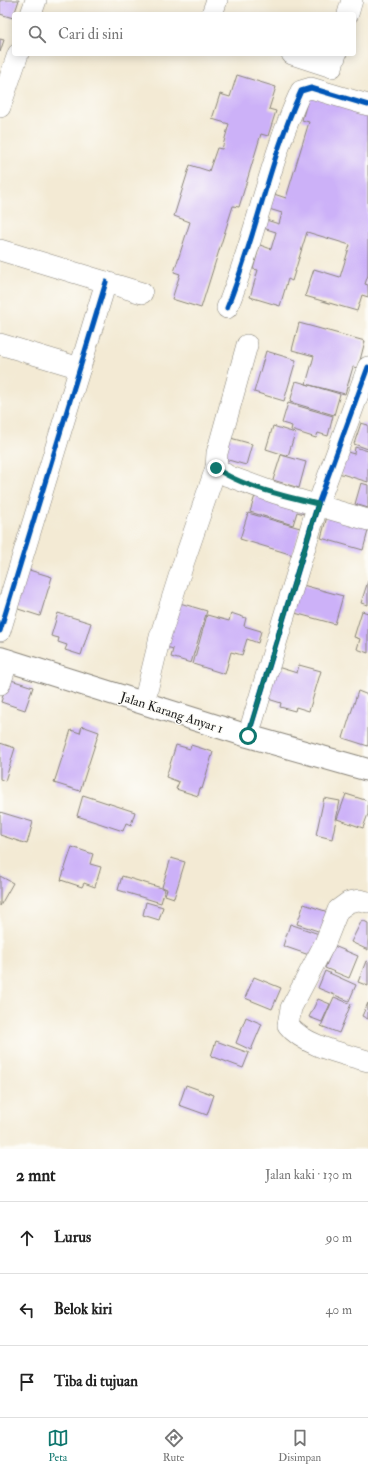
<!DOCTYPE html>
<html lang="id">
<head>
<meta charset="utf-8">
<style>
  body { margin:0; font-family:"IM FELL Double Pica",serif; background:#f6f6f6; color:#222 }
  .stop { position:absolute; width:12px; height:12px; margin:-9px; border:3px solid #0f766e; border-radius:50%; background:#fff }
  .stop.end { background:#0f766e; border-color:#fff; box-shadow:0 1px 4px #0008 }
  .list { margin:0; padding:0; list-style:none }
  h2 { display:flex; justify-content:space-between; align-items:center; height:52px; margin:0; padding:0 16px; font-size:17px }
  h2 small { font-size:13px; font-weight:400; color:#767676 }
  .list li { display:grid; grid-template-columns:26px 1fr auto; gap:12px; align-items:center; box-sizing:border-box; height:72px; padding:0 16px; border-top:1px solid #e0e0e0 }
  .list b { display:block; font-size:15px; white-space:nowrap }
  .list em { font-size:13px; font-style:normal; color:#767676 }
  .icon { flex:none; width:22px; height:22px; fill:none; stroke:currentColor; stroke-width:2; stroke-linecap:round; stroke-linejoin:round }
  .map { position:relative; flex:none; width:368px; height:1149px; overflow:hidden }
  .search { position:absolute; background:#fff; box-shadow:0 2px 10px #0003; left:12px; right:12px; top:12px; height:44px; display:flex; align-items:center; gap:10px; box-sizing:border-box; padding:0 14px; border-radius:4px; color:#767676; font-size:15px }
  .sheet { height:268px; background:#fff }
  nav { display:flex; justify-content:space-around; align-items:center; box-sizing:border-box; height:56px; border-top:1px solid #e0e0e0; background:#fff; font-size:11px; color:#767676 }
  nav a { display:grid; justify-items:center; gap:2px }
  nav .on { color:#0f766e }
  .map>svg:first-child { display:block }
  .building { fill:#ccb1f8 }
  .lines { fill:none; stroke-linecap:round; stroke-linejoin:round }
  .minor-casing { stroke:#888378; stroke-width:22 }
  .primary-casing { stroke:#888378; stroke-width:24 }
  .minor { stroke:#fff; stroke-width:21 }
  .primary { stroke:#fff; stroke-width:22 }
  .cycleway-casing { stroke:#fdfcf7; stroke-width:8 }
  .cycleway { stroke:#0057b8; stroke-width:5 }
  .route { stroke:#0f766e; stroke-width:5 }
  .labels { text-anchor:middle; stroke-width:3; stroke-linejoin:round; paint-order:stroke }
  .street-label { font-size:13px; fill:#1c1c1c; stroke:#fdfcf7 }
</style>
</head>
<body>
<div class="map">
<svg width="368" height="1149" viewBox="0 0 368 1149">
  <rect width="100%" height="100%" fill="#fdfcf7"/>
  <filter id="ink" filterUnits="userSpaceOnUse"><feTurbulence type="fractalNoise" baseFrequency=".025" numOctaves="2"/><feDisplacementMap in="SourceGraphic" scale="8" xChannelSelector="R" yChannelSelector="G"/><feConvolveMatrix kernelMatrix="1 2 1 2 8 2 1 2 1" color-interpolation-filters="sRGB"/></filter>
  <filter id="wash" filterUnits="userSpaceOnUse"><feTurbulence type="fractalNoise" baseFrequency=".012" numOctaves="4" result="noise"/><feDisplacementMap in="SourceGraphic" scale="16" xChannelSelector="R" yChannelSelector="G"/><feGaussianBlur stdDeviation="0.9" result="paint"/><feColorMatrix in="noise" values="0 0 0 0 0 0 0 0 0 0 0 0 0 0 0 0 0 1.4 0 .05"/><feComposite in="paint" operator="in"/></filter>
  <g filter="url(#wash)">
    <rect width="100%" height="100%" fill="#f3ead4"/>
    <g id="blocks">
      <g class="building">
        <polygon points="0,0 19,0 13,18 0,14"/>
        <polygon points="0,39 4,40 0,52"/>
        <polygon points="237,75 276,87 269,109 276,111 268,136 261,134 239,207 233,206 201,308 172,299 180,274 174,272 190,222 174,216 190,165 209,171 217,148 222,149 229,124 212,119 220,94 230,97"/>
        <polygon points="310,92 368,114 368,275 365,284 368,285 368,297 362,295 357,311 305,296 314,269 340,277 350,245 307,232 292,281 288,279 280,306 250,297 258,270 253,269 260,245 271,249 276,232 263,228 266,220 279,224 282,213 269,209 274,194 286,198 309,122 302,120"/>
        <polygon points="299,323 365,341 358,368 353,367 345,394 306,384 314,356 292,350"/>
        <polygon points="266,351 296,360 284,401 254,392"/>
        <polygon points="296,381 340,394 334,415 290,402"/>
        <polygon points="288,403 333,416 328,436 318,433 316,438 291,430 292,426 282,423"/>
        <polygon points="361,423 368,425 368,449 354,444"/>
        <polygon points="273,426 295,433 288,456 266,449"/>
        <polygon points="227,437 252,444 246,465 221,458"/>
        <polygon points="355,447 368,451 368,482 332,471 338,449 354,454"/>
        <polygon points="281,455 306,462 299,488 273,480"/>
        <polygon points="361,483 368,485 368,508 355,504"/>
        <polygon points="257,489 307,504 304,514 297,512 293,525 250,512"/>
        <polygon points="248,513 300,528 293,555 240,539"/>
        <polygon points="328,513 368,524 368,531 363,550 321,538"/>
        <polygon points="26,569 52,577 40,616 15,608"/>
        <polygon points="368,581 368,605 361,603"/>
        <polygon points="299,584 343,596 335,624 291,612"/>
        <polygon points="173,601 207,611 191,663 171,657 173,649 160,645"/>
        <polygon points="362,611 368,613 368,653 357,649 360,639 354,637"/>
        <polygon points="58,613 91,623 81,655 65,650 67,645 58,642 59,638 51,636"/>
        <polygon points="231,613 246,618 244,626 261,631 258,643 247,639 242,655 231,652 225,674 193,664 207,615 229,621"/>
        <polygon points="299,665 321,671 309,711 296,707 295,711 280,707 281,703 265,698 274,666 297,673"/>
        <polygon points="8,679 33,687 25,710 1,702"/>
        <polygon points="358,691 368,695 368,746 343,738"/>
        <polygon points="82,726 99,732 80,791 54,783 71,730 80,733"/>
        <polygon points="0,743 15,748 5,781 0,779"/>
        <polygon points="176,745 190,749 191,745 213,752 202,789 200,788 198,796 176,789 179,782 166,777"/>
        <polygon points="346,794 368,801 368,814 363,828 337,819"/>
        <polygon points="83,795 135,812 131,825 126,823 123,831 77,816"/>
        <polygon points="324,798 340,801 332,839 316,835"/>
        <polygon points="0,812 33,822 27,844 0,835"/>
        <polygon points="72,847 93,854 90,864 101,867 95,887 84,883 82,887 61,880"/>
        <polygon points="171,858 185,862 174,898 165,895 167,889 162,887"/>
        <polygon points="0,876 13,883 0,906"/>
        <polygon points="122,876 165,889 161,903 118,890"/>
        <polygon points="146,902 163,907 159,920 143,915"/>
        <polygon points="304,904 334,914 327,934 297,924"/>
        <polygon points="362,920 368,923 368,950 351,942"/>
        <polygon points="290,924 322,935 315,957 283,946"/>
        <polygon points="334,946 358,956 349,978 325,968"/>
        <polygon points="366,961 368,962 368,986 358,982"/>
        <polygon points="325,971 356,985 349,1001 318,988"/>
        <polygon points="254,977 281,988 272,1009 245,998"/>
        <polygon points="334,997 351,1004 339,1033 321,1026"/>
        <polygon points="318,999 330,1004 322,1022 309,1017"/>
        <polygon points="368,1003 368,1019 362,1016"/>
        <polygon points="246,1017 262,1024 251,1050 236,1043"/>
        <polygon points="216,1041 249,1053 243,1068 211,1056"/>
        <polygon points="186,1085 214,1095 207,1115 179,1105"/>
      </g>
    </g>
  </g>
  <g filter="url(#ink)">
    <use href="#blocks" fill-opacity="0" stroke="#888378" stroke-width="1"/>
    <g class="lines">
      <g class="minor-casing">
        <g id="minor">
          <polyline points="31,14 36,0"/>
          <polyline points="212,14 217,0"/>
          <polyline points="348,14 352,0"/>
          <polyline points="292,54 332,67 336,54"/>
          <polyline points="0,107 18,54"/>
          <polyline points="0,250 142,293"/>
          <path d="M227 308C256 237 269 160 301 91L311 88 368 105"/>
          <polyline points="0,344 80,368"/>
          <polyline points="247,345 217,453 216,468 228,476 275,493 368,520"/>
          <polyline points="0,631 106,282"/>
          <polyline points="0,684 8,660"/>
          <polyline points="144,703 160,637 183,564 216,468"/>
          <polyline points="248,736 318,504 368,367"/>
          <path d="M368 902 359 900 349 902 338 910 325 943 291 1008 288 1025C304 1046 344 1054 368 1061"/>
        </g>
      </g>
      <g class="primary-casing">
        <polyline id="primary" points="0,658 248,736 368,770"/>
      </g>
      <use href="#minor" class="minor"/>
      <use href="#primary" class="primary"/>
      <g class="cycleway-casing">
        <g id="cycleway">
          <path d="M227 308C256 237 269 160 301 91L311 88 368 105"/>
          <polyline points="0,631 106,282"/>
          <polyline points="248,736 318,504 368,367"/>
        </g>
      </g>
      <use href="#cycleway" class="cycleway"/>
    </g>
  </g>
  <g class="lines" filter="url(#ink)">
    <path class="route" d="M216 468C239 486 289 497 318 504L248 736"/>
  </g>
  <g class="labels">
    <g class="street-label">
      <text transform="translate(172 712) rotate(18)" y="5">Jalan Karang Anyar 1</text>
    </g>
  </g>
</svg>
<div class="stop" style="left:248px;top:736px"></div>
<div class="stop end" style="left:216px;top:468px"></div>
<div class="search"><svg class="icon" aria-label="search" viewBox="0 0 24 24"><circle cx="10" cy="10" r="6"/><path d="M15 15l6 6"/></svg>Cari di sini</div>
</div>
<section class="sheet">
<h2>2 mnt<small>Jalan kaki · 130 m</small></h2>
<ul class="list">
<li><svg class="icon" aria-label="ahead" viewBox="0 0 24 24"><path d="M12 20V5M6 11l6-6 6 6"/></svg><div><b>Lurus</b></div><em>90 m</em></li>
<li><svg class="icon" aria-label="left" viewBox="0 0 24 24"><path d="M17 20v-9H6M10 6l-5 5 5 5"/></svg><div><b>Belok kiri</b></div><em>40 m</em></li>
<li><svg class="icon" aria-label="arrive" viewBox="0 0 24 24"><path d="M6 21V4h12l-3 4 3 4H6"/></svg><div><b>Tiba di tujuan</b></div></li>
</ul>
</section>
<nav>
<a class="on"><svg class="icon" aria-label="map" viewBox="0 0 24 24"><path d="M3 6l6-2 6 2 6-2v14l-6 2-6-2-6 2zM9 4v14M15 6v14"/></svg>Peta</a>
<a><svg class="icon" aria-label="directions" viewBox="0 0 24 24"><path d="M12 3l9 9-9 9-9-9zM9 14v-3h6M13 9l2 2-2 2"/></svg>Rute</a>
<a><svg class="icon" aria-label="saved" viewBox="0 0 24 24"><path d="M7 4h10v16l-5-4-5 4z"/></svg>Disimpan</a>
</nav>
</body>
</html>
